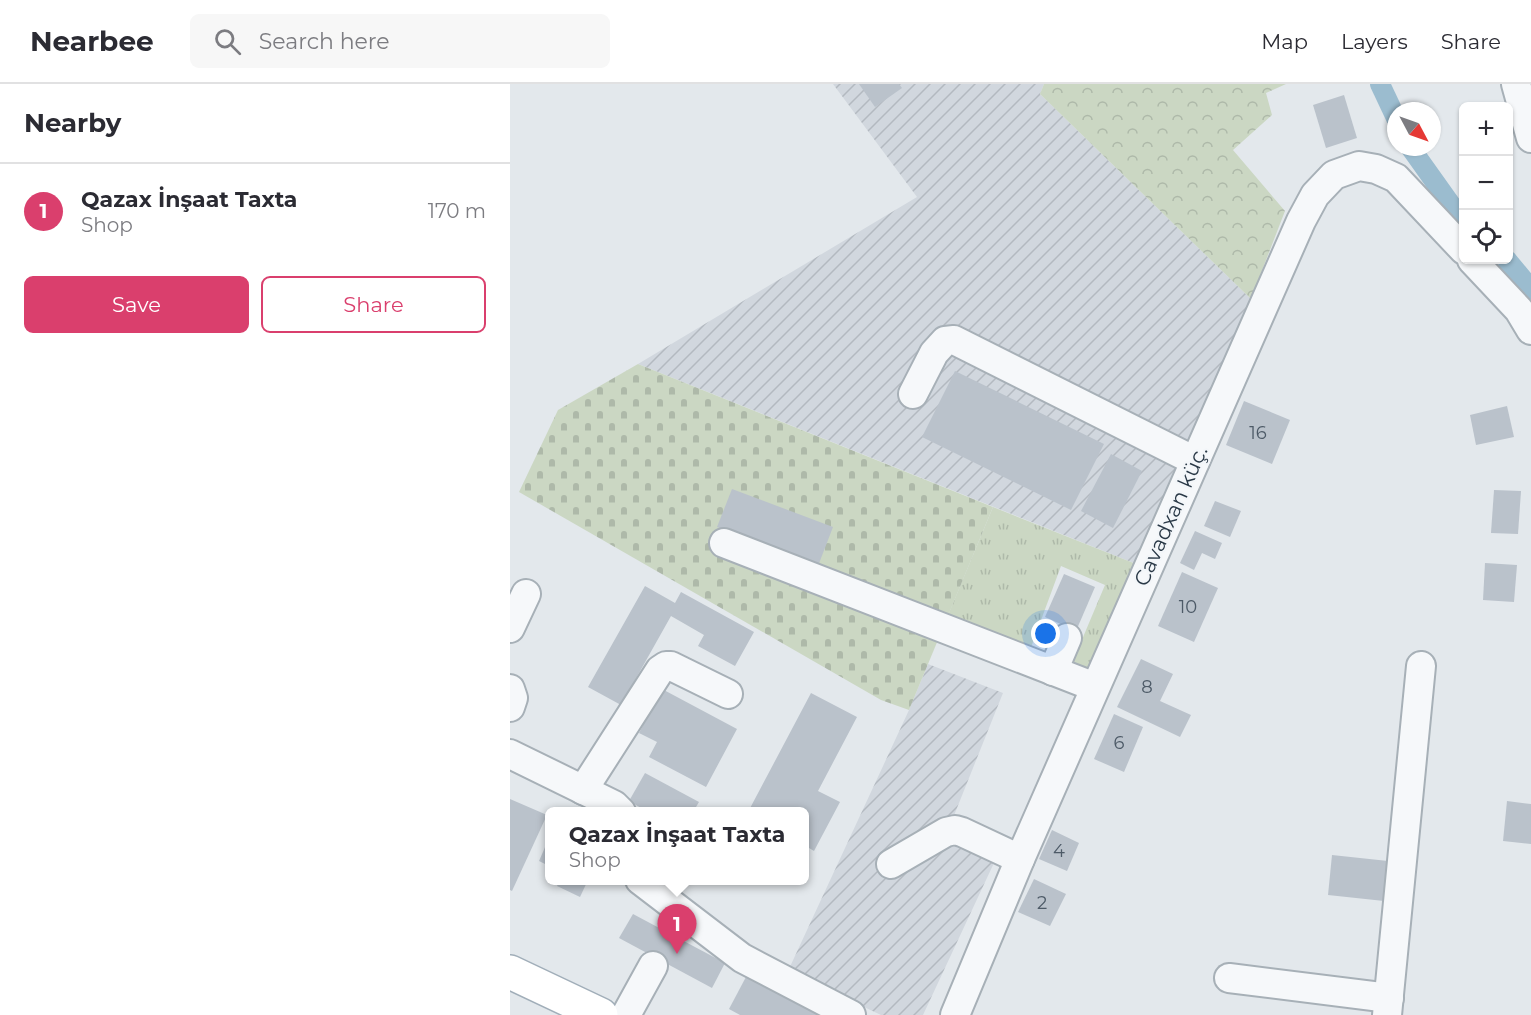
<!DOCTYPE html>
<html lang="en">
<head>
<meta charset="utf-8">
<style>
  body { margin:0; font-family:Montserrat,sans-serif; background:#f7f7f7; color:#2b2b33 }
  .controls { position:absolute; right:18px; top:18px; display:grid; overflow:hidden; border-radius:9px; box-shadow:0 2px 4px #0004 }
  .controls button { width:54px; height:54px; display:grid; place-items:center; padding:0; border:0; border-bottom:2px solid #e1e1e2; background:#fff; color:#2b2b33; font:30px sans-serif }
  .compass { position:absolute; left:877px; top:18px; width:54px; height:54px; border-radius:50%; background:#fff; box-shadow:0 2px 4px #0004; rotate:131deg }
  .you { position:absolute; left:536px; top:550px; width:21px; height:21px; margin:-15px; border:4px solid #fff; border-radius:50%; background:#1a73e8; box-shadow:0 0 0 9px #1a73e833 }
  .badge { display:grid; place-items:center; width:39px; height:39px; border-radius:50%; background:#da3f6d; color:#fff; font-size:20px; font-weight:700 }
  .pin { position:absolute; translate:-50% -50px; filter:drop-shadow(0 2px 3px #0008) }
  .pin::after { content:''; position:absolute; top:32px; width:21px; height:18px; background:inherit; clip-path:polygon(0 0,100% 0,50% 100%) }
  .popup { position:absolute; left:35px; top:723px; width:264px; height:78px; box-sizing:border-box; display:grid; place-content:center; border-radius:9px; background:#fff; filter:drop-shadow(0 2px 4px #0005); font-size:20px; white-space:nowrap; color:#7c7c81 }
  .popup b { font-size:22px; color:#2b2b33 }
  .popup::after { content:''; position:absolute; left:50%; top:100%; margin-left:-12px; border:12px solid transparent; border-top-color:#fff }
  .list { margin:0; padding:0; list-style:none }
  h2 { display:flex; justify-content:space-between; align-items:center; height:78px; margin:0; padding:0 24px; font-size:26px }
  h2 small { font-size:20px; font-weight:400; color:#7c7c81 }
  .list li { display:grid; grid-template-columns:39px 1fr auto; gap:18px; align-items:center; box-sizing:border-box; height:96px; padding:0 24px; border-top:2px solid #e1e1e2 }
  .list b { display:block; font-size:22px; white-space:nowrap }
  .list p { margin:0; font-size:20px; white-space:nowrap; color:#7c7c81 }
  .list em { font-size:20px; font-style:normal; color:#7c7c81 }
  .actions { display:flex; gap:12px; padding:18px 24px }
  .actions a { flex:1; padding:14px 0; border:2px solid #da3f6d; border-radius:9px; text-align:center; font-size:21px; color:#da3f6d }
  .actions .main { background:#da3f6d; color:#fff }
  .icon { flex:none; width:33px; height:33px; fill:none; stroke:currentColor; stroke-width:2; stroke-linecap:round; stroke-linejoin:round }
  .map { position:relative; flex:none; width:1021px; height:931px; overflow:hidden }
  header { display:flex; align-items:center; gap:36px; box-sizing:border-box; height:84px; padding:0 30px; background:#fff; border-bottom:2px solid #e1e1e2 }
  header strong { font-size:28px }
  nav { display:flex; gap:33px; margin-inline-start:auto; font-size:21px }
  .search { width:420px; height:54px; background:#f7f7f7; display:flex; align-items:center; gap:15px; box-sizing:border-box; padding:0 21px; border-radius:9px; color:#7c7c81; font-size:22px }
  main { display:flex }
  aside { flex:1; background:#fff }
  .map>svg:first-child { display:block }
  .industrial { fill:url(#industrial-furrows) }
  .grass { fill:url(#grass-tufts) }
  .forest { fill:url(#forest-crowns) }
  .cemetery { fill:url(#cemetery-stones) }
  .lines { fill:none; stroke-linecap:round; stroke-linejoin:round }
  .canal { stroke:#9bbccf; stroke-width:20 }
  .building { fill:#bac2cb }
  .minor-casing { stroke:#a7b0b7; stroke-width:32 }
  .major-casing { stroke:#a1aeb9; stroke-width:36 }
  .minor { stroke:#f6f8fa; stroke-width:28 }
  .major { stroke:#fff; stroke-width:33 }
  .labels { text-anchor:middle; stroke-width:4.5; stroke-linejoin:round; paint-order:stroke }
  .number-label { font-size:18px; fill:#4d5a67 }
  .street-label { font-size:21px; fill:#293846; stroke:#f3f6f9 }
</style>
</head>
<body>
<header>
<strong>Nearbee</strong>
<div class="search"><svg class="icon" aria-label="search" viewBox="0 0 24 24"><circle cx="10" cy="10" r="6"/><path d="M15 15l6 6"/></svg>Search here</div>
<nav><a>Map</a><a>Layers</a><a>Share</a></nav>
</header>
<main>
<aside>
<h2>Nearby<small></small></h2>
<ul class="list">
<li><span class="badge">1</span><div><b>Qazax İnşaat Taxta</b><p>Shop</p></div><em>170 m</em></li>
</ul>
<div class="actions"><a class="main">Save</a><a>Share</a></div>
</aside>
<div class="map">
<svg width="1021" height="931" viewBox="0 0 1021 931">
  <defs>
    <pattern id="industrial-furrows" width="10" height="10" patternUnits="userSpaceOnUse" patternTransform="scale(1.5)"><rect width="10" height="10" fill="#d1d7de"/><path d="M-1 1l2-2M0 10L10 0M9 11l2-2" fill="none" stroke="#b3b9c0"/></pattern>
    <pattern id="grass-tufts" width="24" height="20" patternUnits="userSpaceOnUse" patternTransform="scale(1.5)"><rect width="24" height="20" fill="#cbd7c3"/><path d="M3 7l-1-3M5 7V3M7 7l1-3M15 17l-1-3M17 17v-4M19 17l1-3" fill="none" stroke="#aeb9a9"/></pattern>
    <pattern id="forest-crowns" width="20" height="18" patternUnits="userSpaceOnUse" patternTransform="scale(1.5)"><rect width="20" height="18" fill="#cbd7c3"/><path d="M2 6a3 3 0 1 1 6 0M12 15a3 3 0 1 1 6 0" fill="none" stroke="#aeb9a9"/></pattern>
    <pattern id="cemetery-stones" width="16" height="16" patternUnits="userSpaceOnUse" patternTransform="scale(1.5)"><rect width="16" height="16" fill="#cbd7c3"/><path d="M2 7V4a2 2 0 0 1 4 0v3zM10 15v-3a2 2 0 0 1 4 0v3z" fill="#aeb9a9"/></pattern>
  </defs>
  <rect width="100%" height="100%" fill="#e3e8ec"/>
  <g class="industrial">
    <polygon points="323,0 534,0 530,10 741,215 626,480 128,280 407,113"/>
    <polygon points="418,580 493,609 443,734 490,766 413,931 371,931 278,887 399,626"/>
  </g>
  <polygon class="grass" points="483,423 626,480 577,589 560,584 595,501 551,482 520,566 436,536"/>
  <polygon class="forest" points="534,0 776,0 756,9 762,31 723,66 775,127 741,215 530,10"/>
  <polygon class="cemetery" points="128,280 483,423 399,626 371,616 9,408 48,326"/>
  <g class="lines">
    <g class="canal">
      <polyline points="870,0 886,34"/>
      <polyline points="900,63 947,129 954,135"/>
      <polyline points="997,176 1021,205"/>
    </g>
  </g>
  <g class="building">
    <polygon points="349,0 389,0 392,4 365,23"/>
    <polygon points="834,11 847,54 816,64 803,21"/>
    <polygon points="445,287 594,360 561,426 412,353"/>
    <polygon points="734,317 780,336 762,380 716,361"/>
    <polygon points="997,322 1004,353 966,361 960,331"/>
    <polygon points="601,370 632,387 603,444 571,427"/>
    <polygon points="222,405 323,443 308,482 207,443"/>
    <polygon points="984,406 1011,407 1008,450 981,449"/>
    <polygon points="705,417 731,427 720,453 694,442"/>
    <polygon points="685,447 712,459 705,475 692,469 684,486 670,479"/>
    <polygon points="975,479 1007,481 1004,518 973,516"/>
    <polygon points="672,488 708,504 684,558 648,542"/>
    <polygon points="554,490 585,503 566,547 535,533"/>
    <polygon points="135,502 165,519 171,508 244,548 225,582 188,562 194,551 161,532 111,621 78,603"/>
    <polygon points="631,575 663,590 650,617 681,631 670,653 607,623"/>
    <polygon points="152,605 227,645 196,703 139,673 147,658 129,649"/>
    <polygon points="301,609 347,633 308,707 330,718 304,767 294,761 294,728 238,728"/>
    <polygon points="604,630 633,643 614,688 584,675"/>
    <polygon points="135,689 189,718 183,728 138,728 119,717"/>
    <polygon points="0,715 37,731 2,807 0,806"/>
    <polygon points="997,717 1021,720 1021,760 993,757"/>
    <polygon points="542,746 569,759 557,787 529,775"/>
    <polygon points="39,754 39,782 29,777"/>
    <polygon points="822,771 878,777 874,817 818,811"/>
    <polygon points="524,795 556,810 540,842 508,828"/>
    <polygon points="50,796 78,796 70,813 47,802"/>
    <polygon points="123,830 215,879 202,904 109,854"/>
    <polygon points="237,891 312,931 230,931 219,925"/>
  </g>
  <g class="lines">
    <g class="minor-casing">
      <g id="minor">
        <polyline points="1006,0 1021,54"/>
        <polyline points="962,176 1009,226 1021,246"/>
        <polyline points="403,310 424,269 435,257 444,256 685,377"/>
        <polyline points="214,459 585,603"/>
        <polyline points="0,544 16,510"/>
        <polyline points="543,587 557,554"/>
        <polyline points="0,605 3,614 0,623"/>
        <polyline points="0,670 104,721 111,728"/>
        <polyline points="73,706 150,586 156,582 161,582 218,610"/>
        <polyline points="381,780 436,748 445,746 452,748 510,775"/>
        <polyline points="130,796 232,874 341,931"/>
        <polyline points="719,894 879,914"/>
        <polyline points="116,931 143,882"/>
        <polyline points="445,931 510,775 791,137 805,111 824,91 849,82 866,85 886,94 954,166"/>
        <polyline points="877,931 911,582"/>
      </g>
    </g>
    <g class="major-casing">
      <polyline id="major" points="0,888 91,931"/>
    </g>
    <use href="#minor" class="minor"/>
    <use href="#major" class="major"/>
  </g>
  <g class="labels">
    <g class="number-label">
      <text x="748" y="355">16</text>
      <text x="678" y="529">10</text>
      <text x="637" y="609">8</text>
      <text x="609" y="665">6</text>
      <text x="549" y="773">4</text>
      <text x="532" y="825">2</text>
    </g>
    <g class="street-label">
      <text transform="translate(661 432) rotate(-66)" y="7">Cavadxan küç.</text>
    </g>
  </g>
</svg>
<div class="controls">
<button>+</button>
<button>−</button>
<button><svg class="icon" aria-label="locate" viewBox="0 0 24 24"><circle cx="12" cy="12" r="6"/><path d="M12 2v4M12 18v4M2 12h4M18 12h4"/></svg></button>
</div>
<svg class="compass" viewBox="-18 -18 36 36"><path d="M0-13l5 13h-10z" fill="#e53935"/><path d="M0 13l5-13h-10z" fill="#7c7c81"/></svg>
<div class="you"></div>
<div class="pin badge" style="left:167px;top:870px">1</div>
<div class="popup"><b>Qazax İnşaat Taxta</b>Shop</div>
</div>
</main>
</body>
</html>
